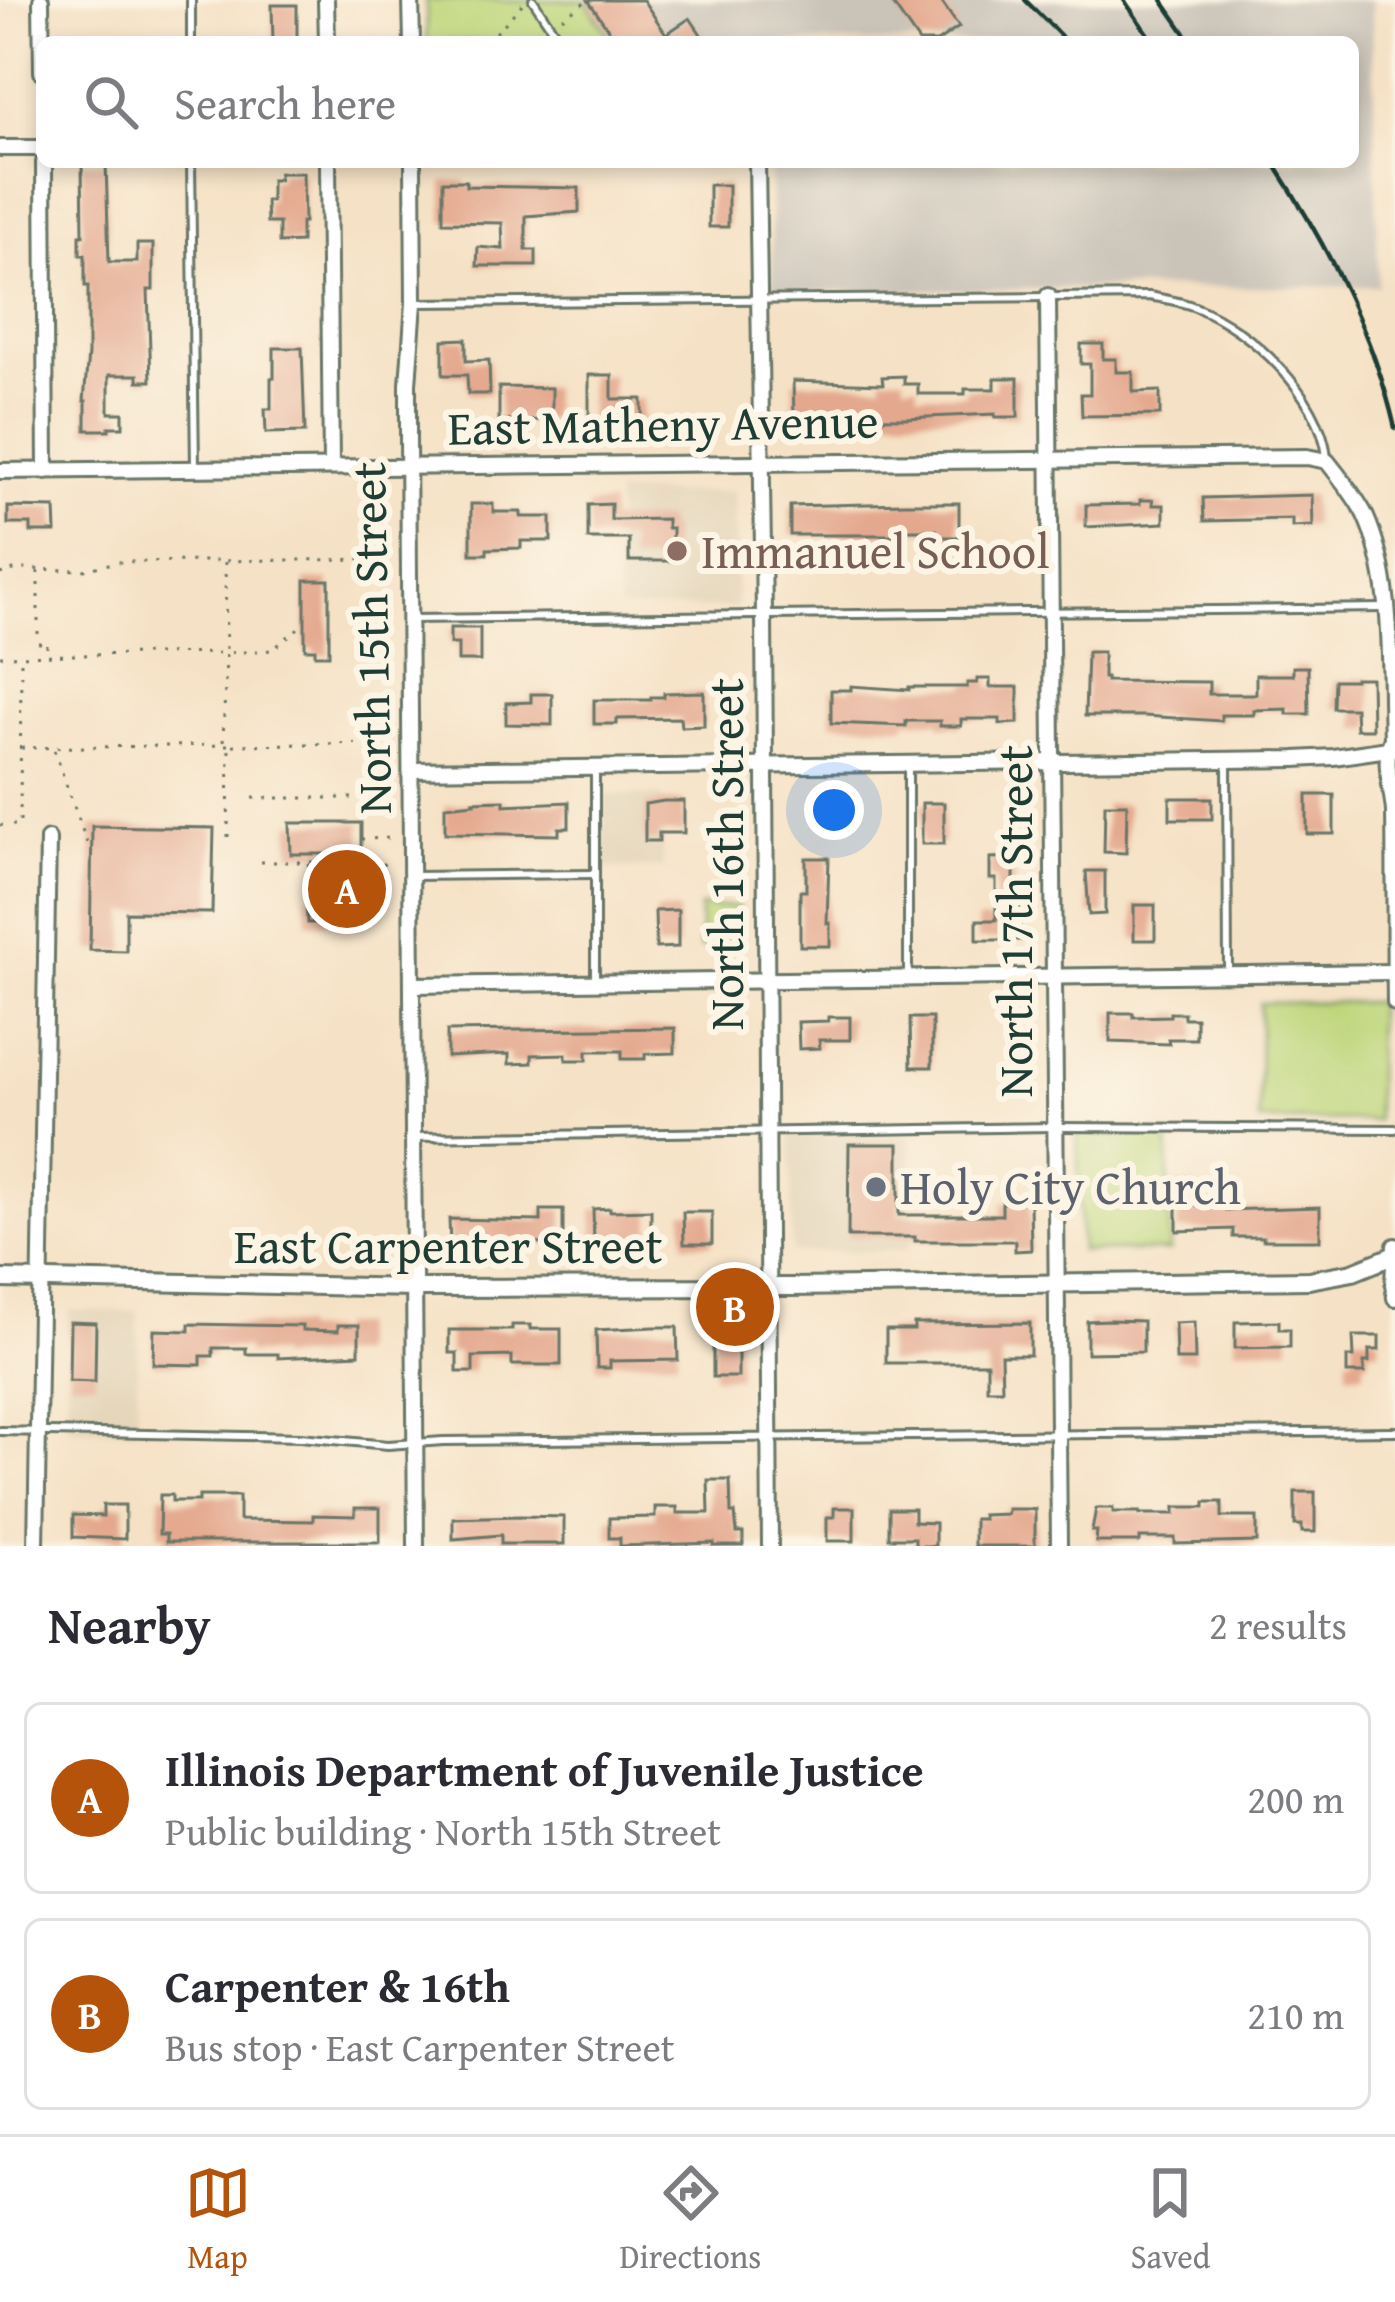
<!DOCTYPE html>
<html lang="en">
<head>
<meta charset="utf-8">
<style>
  body { margin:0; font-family:"Gentium Book Plus",serif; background:#f2f2f3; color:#2b2b33 }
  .you { position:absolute; left:834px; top:810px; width:42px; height:42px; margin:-30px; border:9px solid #fff; border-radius:50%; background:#1a73e8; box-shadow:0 0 0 18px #1a73e833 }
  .badge { display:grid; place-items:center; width:78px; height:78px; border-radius:50%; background:#b45309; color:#fff; font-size:39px; font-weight:700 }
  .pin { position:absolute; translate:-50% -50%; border:6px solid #fff; box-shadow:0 3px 12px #0006 }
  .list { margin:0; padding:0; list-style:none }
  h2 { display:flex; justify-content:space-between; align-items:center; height:156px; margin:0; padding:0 48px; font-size:51px }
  h2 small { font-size:39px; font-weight:400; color:#7c7c81 }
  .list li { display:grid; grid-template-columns:78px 1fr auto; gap:36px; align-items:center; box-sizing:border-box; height:192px; margin:0 24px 24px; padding:0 24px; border:3px solid #e1e1e2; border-radius:18px }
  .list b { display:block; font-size:45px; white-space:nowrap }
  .list p { margin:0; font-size:39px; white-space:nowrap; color:#7c7c81 }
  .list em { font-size:39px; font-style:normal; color:#7c7c81 }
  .icon { flex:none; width:66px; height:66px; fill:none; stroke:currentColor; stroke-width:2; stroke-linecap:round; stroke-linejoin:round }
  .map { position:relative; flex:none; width:1395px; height:1546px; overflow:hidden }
  .search { position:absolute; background:#fff; box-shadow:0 6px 18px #0003; left:36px; right:36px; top:36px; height:132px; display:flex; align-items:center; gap:30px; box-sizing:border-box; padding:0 42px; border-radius:18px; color:#7c7c81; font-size:45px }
  .sheet { height:588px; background:#fff }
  nav { display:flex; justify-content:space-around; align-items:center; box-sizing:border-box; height:168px; border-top:3px solid #e1e1e2; background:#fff; font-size:33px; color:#7c7c81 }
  nav a { display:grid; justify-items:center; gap:6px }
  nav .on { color:#b45309 }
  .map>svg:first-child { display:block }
  .built { fill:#e2d2b5 }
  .industrial { fill:#cac3b8 }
  .green { fill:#bed67a; stroke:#6e8a57; stroke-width:3 }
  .building { fill:#e4a88e }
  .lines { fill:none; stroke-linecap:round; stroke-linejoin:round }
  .service-casing { stroke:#6a7667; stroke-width:12 }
  .minor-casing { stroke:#6a7667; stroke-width:20 }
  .tertiary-casing { stroke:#6a7667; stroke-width:22 }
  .path { stroke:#6a7667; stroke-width:3; stroke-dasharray:3 9; stroke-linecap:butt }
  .service { stroke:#fff; stroke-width:6 }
  .minor { stroke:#fff; stroke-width:14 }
  .tertiary { stroke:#fff; stroke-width:16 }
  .rail { stroke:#1f3d34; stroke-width:4.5 }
  .education-dot { fill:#8d6e63; stroke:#fcf5e5; stroke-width:4.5 }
  .worship-dot { fill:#6b7280; stroke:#fcf5e5; stroke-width:4.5 }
  .labels { text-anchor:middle; stroke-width:12; stroke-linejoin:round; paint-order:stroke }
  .street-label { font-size:48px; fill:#1f3d34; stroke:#fcf5e5 }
  .education-label { font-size:48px; fill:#785e54; stroke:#fcf5e5; text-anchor:start }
  .worship-label { font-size:48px; fill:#5b616d; stroke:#fcf5e5; text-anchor:start }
</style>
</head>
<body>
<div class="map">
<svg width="1395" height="1546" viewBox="0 0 1395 1546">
  <rect width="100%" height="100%" fill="#fcf5e5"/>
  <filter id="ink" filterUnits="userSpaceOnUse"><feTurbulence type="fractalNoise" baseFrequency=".00833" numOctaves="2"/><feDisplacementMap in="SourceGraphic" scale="24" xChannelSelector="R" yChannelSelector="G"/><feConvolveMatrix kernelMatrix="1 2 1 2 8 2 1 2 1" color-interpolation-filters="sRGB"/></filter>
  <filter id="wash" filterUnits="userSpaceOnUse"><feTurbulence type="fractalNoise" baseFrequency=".004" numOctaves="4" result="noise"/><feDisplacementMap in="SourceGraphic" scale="48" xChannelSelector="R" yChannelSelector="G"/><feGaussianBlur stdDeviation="2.7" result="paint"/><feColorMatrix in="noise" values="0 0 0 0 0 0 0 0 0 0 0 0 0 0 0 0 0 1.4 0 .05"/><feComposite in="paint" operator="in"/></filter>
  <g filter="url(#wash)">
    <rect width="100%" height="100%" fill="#f5e1c5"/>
    <g class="built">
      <polygon points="734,491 737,608 619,609 616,494"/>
      <polygon points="604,795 662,795 663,868 603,869"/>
      <polygon points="790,1135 911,1136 910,1250 792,1253"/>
      <polygon points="69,1310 138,1311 137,1430 67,1428"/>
    </g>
    <polygon class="industrial" points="438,0 1372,0 1378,286 773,291 770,162 1353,162 1353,42 439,42"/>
    <g class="green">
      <polygon points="426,0 585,0 613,42 427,42"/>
      <polygon points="700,907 738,907 739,947 700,947"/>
      <polygon points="1377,1002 1376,1120 1259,1121 1260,1003"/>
      <polygon points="1077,1135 1168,1135 1170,1251 1081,1251"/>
    </g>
    <g id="blocks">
      <g class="building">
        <polygon points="588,0 643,0 666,34 690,18 706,42 655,42 663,36 654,42 617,42"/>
        <polygon points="890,0 940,0 959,27 937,42 919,42"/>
        <polygon points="272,5 297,5 297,42 273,42"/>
        <polygon points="82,163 106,163 109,262 137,262 137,244 153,244 153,290 148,290 151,381 138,381 138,375 109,375 109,413 123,413 123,427 109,427 109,430 86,430 86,401 84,401 88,354 88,286 85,286 85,255 80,255 80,235 83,235"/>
        <polygon points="279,173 303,173 304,222 301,222 301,242 279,243 279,223 267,223 266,201 271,201 271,180 279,180"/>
        <polygon points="443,181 466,181 466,186 579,188 579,212 526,216 526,250 536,250 536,266 477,266 478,247 503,249 502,223 443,222"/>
        <rect x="709" y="185" width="19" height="42"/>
        <polygon points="466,339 466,361 489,360 490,394 468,394 467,375 443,375 443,340"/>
        <polygon points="1081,344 1103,344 1103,359 1116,359 1116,372 1133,372 1133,392 1160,391 1160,415 1082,416 1081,394 1090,394 1090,364 1081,364"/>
        <polygon points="274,348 302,348 305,432 266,433 265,409 271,409 271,378 274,378"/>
        <polygon points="589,375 612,375 612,399 642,399 642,421 589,419"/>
        <polygon points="904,376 904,384 918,384 918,394 965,394 965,389 995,389 995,378 1018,378 1018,417 995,417 995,414 904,418 794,417 793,381 883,384 882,377"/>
        <polygon points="499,387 552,388 552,420 499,421"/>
        <polygon points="1312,495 1313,526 1292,527 1292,519 1204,521 1203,498"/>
        <polygon points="1140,500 1153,500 1153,505 1164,505 1164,523 1086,527 1086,505 1140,504"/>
        <polygon points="906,503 959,503 959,537 936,537 936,530 899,530 899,535 790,535 790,506"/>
        <polygon points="471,504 493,504 493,512 521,512 521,517 551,517 551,541 521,541 521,548 487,549 487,554 471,554"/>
        <polygon points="611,504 611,520 667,519 667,528 672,528 672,561 629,561 629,539 588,539 588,505"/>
        <polygon points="8,507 55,508 56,532 31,532 31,524 8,524"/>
        <polygon points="305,580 329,580 329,655 315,655 315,649 305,649"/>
        <polygon points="450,628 480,628 480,661 458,661 458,644 450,644"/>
        <polygon points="1087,652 1103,652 1103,678 1106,678 1106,681 1209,682 1209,694 1256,694 1256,675 1293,675 1293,667 1308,667 1309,714 1287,714 1287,709 1254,710 1254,715 1221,715 1221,721 1144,716 1085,716"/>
        <polygon points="1355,678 1371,678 1372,729 1356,729 1355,708 1333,708 1334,680 1355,680"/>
        <polygon points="977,679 990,679 990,687 1018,687 1018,723 1000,724 1000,719 961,719 961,726 940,726 940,721 906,721 906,726 831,723 831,690 851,690 851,686 909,690 909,687 967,687 967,683 977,683"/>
        <polygon points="704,692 704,726 681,727 680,718 617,719 617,724 594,724 594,700 651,700 651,697 664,697 664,693"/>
        <polygon points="531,694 552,694 552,725 506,724 506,703 531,702"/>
        <rect x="1307" y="795" width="27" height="39"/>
        <rect x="1170" y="798" width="42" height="21"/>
        <polygon points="504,800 504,805 569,802 569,828 559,828 559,835 445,833 445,806 475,803 474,801"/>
        <polygon points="664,801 684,801 684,833 659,833 659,841 645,841 645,804"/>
        <rect x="922" y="803" width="22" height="41"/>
        <polygon points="1105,804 1127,804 1126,853 1104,852"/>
        <polygon points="290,823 361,823 361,854 355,854 355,903 360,903 360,922 307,923 306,895 331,894 331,854 291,854"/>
        <polygon points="92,826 214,828 212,913 126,912 126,951 90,950"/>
        <polygon points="1014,857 1014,888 1018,888 1021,940 977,940 977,920 996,920 996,879 990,879 990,858"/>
        <polygon points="806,858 829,858 827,923 830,923 830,946 800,946 800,891 806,891"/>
        <polygon points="1086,871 1105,871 1105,914 1089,915"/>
        <rect x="1134" y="905" width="21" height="35"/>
        <polygon points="678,910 678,947 656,948 655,911"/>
        <polygon points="1110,1013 1133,1013 1133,1017 1170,1016 1170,1013 1184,1013 1184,1018 1196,1018 1196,1039 1168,1039 1169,1044 1110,1042"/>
        <polygon points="828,1017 850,1017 850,1040 819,1040 820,1048 799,1049 798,1022 828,1021"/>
        <polygon points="910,1018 932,1018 932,1067 911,1067"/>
        <polygon points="675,1028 675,1053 645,1054 645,1059 622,1059 622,1051 587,1051 587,1060 566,1060 566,1054 532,1055 532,1063 509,1064 509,1054 447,1057 447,1031"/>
        <polygon points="849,1144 899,1144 899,1215 1002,1215 1002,1203 1030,1202 1031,1250 1015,1251 1015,1241 915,1241 915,1237 848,1237"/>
        <polygon points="1177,1185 1197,1185 1197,1205 1226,1205 1226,1210 1320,1207 1320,1240 1263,1240 1263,1237 1233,1237 1233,1229 1177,1231"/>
        <polygon points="610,1208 610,1211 651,1210 651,1243 594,1244 593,1209"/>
        <polygon points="541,1210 563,1210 563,1243 530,1244 530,1250 506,1250 506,1245 450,1245 449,1219 541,1221"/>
        <polygon points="683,1212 712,1212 712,1244 684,1244"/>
        <polygon points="1110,1320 1143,1321 1143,1352 1087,1353 1087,1321"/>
        <polygon points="1279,1321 1279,1329 1290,1329 1290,1347 1235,1348 1235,1322"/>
        <polygon points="70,1322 96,1323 95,1382 69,1381"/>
        <polygon points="1194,1322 1195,1360 1176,1360 1175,1323"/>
        <polygon points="1030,1323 1030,1355 1001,1355 1002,1389 987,1389 987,1363 886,1363 886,1330 914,1330 914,1324"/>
        <polygon points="189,1324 302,1326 302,1330 338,1331 338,1325 359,1325 359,1354 278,1358 278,1354 246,1354 246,1348 213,1348 213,1356 201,1356 201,1365 153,1364 154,1330 189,1331"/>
        <polygon points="512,1325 530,1325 530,1329 561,1329 561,1365 512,1365 512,1356 473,1357 473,1372 457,1372 457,1353 449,1353 449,1330 512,1330"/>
        <polygon points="654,1327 677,1327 678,1360 610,1361 610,1368 597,1368 596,1330"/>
        <rect x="713" y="1330" width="25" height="47"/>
        <polygon points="1353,1336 1379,1336 1379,1350 1369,1350 1369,1362 1364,1362 1364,1373 1347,1373 1347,1357 1354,1357"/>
        <polygon points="708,1480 730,1480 731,1513 735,1513 737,1533 743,1533 743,1546 714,1546 714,1543 620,1546 620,1538 609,1538 609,1518 655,1517 655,1507 677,1507 677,1513 709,1513"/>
        <polygon points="1295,1492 1315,1492 1315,1532 1302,1532 1302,1525 1295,1525"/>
        <polygon points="160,1495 172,1495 172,1501 199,1501 199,1496 239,1496 239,1520 313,1521 313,1515 355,1516 355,1508 380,1508 380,1542 166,1542 166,1534 159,1534"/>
        <polygon points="1205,1502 1222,1502 1222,1517 1257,1517 1257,1542 1175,1544 1175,1538 1140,1538 1140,1542 1096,1542 1097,1531 1092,1531 1096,1508 1113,1508 1113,1512 1140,1512 1140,1514 1175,1514 1175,1507 1205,1507"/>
        <polygon points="103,1505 125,1505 125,1539 73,1537 73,1515 103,1516"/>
        <polygon points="834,1508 854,1508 854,1541 827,1541 827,1517 834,1517"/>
        <polygon points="889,1509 914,1509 914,1522 935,1523 935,1546 915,1546 915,1538 889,1538"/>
        <polygon points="1007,1509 1035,1509 1035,1546 974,1546 974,1519 983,1519 982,1515 1007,1514"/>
        <polygon points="520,1516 564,1517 564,1544 501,1544 501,1535 453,1539 453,1518"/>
      </g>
    </g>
  </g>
  <g filter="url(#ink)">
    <use href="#blocks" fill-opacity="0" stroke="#6a7667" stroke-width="3"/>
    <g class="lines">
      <g class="service-casing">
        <g id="service">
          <polyline points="533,0 561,42"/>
          <polyline points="191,42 191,0"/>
          <polyline points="191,162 195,468"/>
          <path d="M416 303 1149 296C1164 299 1180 301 1195 307 1251 329 1321 396 1327 457"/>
          <polyline points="409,619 1385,608"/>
          <polyline points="1227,763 1228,971"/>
          <polyline points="412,876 594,874"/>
          <polyline points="908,978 908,765"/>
          <polyline points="595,981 595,772"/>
          <polyline points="415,1137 1055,1127 1395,1129"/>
          <polyline points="0,1431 300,1437 388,1445 443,1441 1395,1431"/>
        </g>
      </g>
      <g class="minor-casing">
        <g id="minor">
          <polyline points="41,0 42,72"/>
          <polyline points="326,0 327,42"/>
          <polyline points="411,0 412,42"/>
          <polyline points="0,148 42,148"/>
          <polyline points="44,162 46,471"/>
          <polyline points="328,162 331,466"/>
          <polyline points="413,162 414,303 408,384 408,438 416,1546"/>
          <polyline points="757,162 764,614 770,1546"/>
          <polyline points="1048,296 1059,1546"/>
          <path d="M0 471 1307 457 1327 461C1340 478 1355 495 1365 515 1395 581 1389 665 1392 738 1382 763 1392 786 1394 812 1395 875 1394 940 1395 1003"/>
          <polyline points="412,770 1295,759 1333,757 1395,748"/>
          <polyline points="413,985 1394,972"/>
          <polyline points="1395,1246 1393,1284 1395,1298"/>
          <polyline points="36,1546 48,839"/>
        </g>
      </g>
      <g class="tertiary-casing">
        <polyline id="tertiary" points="0,1279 414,1288 791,1287 1309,1280 1353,1272 1395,1255"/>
      </g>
      <g class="path">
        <polyline points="562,18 585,2"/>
        <polyline points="488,42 523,3"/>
        <polyline points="0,530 5,523"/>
        <polyline points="225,562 226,653 272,650 302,625"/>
        <polyline points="38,571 38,643 47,642 47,653"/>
        <polyline points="0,574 17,569 84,570 117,562 382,559"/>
        <polyline points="0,656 226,653 223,745"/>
        <polyline points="21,748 229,745"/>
        <polyline points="54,750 87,843"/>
        <polyline points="253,798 384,798"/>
        <polyline points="0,825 20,825 21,658"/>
        <polyline points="228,837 229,745 384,743"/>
        <polyline points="361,839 394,838"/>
        <polyline points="261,862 308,862 313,894"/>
        <polyline points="310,862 329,862 341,869"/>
        <polyline points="355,889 385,863"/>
      </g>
      <use href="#service" class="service"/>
      <use href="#minor" class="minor"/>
      <use href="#tertiary" class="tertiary"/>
      <g class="rail">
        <polyline points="1025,0 1061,36"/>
        <polyline points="1124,0 1153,42"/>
        <polyline points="1162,0 1191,42"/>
        <path d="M1273 162C1326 244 1373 332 1395 428"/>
      </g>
    </g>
  </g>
  <circle class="education-dot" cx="677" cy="551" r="12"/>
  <circle class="worship-dot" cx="876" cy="1187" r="12"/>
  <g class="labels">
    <g class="street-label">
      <text transform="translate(663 424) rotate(-1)" y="17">East Matheny Avenue</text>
      <text transform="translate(371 638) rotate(-91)" y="17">North 15th Street</text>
      <text transform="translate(726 854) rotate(-90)" y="17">North 16th Street</text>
      <text transform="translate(1015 921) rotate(-90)" y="17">North 17th Street</text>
      <text x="448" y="1263">East Carpenter Street</text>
    </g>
    <g class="education-label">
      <text x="701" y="568">Immanuel School</text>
    </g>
    <g class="worship-label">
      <text x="900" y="1204">Holy City Church</text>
    </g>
  </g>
</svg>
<div class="you"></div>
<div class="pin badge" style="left:347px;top:889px">A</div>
<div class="pin badge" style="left:735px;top:1307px">B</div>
<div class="search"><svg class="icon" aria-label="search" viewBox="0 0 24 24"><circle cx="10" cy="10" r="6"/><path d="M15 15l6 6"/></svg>Search here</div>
</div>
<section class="sheet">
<h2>Nearby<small>2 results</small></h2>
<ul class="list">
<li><span class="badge">A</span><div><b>Illinois Department of Juvenile Justice</b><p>Public building · North 15th Street</p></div><em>200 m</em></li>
<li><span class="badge">B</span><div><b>Carpenter &amp; 16th</b><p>Bus stop · East Carpenter Street</p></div><em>210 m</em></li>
</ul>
</section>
<nav>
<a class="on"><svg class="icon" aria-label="map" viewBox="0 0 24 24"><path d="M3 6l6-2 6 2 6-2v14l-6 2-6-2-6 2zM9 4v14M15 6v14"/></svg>Map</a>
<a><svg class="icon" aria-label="directions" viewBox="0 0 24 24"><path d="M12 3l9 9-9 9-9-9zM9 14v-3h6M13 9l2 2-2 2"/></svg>Directions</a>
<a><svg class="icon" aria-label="saved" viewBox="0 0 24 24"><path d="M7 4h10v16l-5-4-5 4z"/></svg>Saved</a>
</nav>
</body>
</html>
